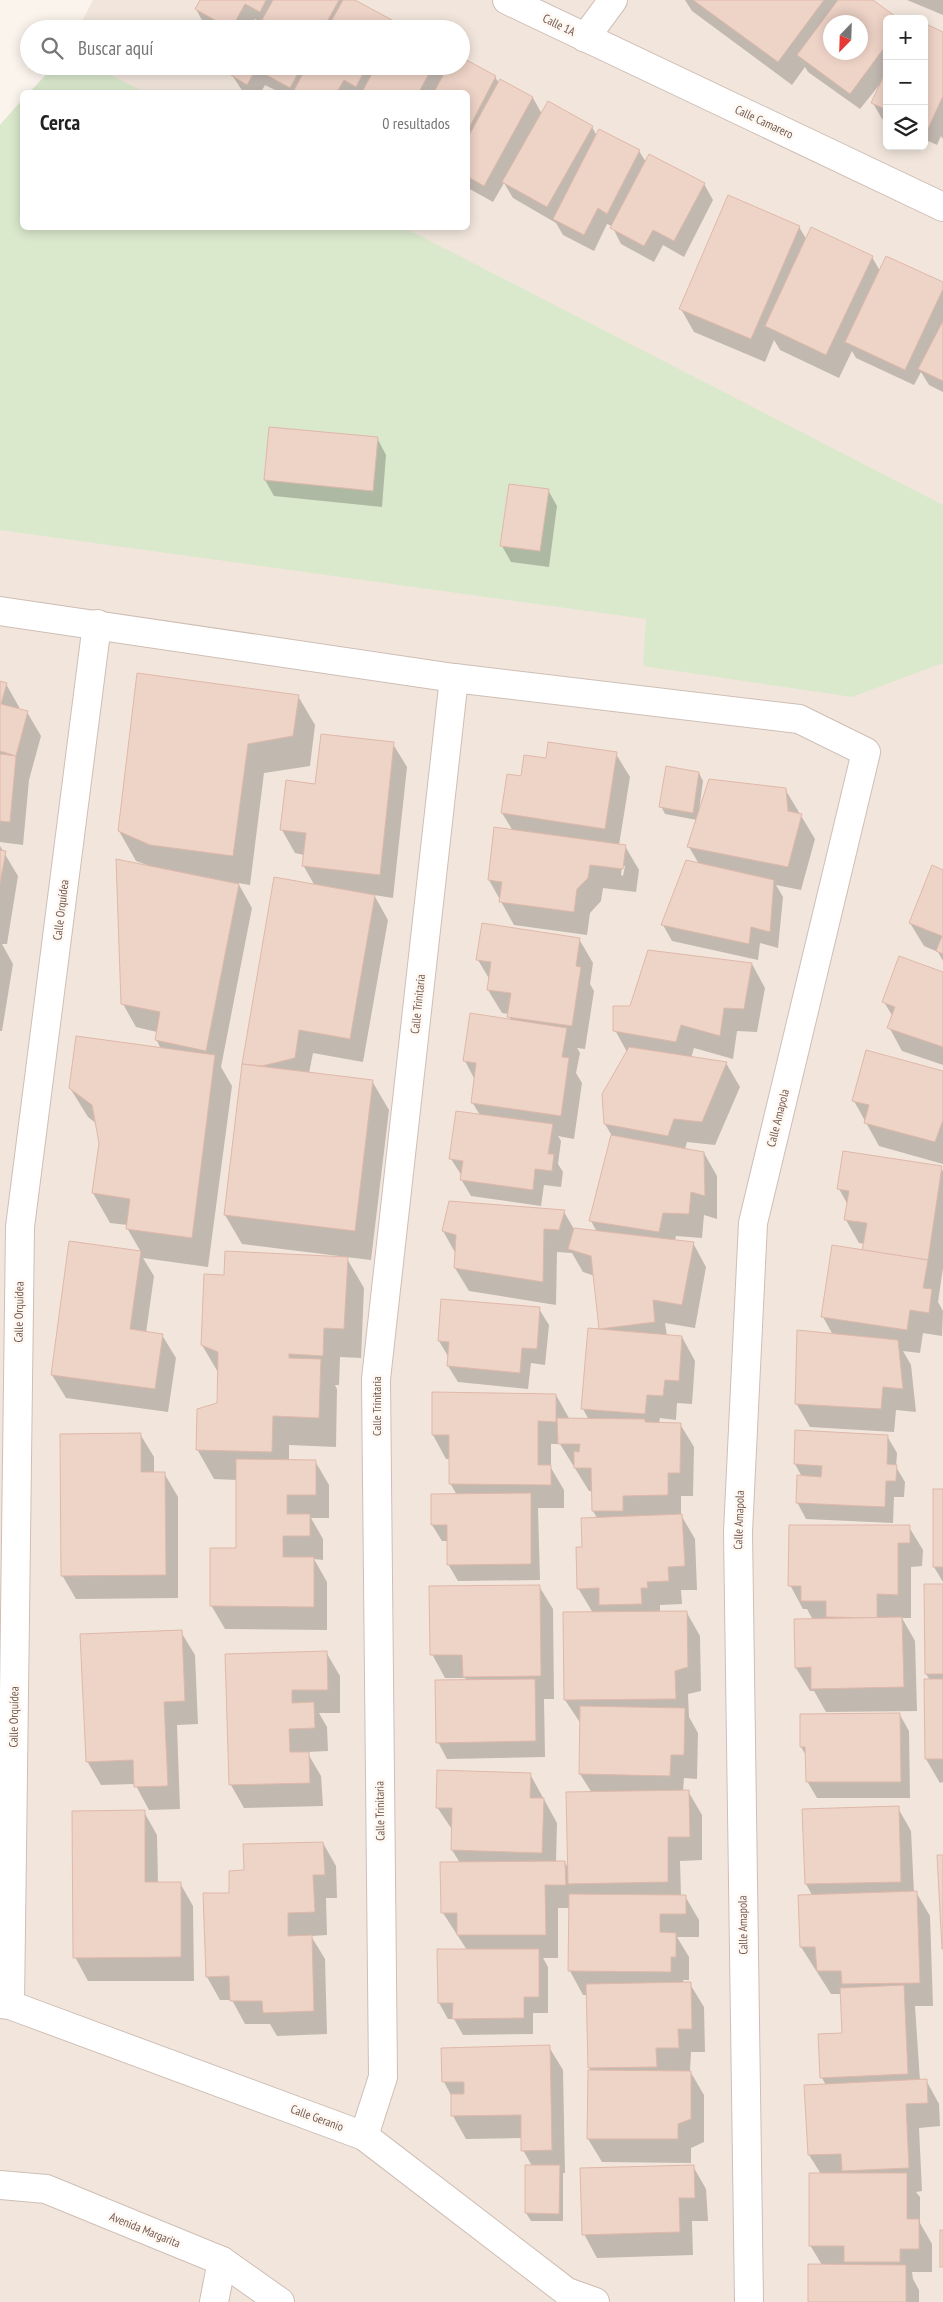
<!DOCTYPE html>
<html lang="es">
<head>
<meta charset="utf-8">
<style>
  body { margin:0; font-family:"PT Sans Narrow",sans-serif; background:#f2f2f2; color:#222 }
  .controls { position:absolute; right:15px; top:15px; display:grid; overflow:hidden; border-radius:8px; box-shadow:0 2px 12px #0003 }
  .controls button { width:45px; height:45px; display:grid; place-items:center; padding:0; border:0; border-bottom:1px solid #e0e0e0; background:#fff; color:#222; font:25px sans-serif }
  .compass { position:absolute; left:823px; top:15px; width:45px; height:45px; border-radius:50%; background:#fff; box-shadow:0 2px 12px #0003; rotate:203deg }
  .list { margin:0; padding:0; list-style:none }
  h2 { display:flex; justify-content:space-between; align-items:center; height:65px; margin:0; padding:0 20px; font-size:21px }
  h2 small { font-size:16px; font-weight:400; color:#767676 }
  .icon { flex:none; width:28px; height:28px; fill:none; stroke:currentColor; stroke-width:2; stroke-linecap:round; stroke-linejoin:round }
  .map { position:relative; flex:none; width:943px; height:2302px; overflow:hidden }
  .search { position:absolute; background:#fff; box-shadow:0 2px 12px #0003; left:20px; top:20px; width:450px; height:55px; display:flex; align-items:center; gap:12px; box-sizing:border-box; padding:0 18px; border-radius:28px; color:#767676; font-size:19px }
  .panel { position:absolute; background:#fff; box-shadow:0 2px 12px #0003; left:20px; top:90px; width:450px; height:140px; border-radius:8px }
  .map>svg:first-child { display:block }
  .residential { fill:#f2e6dc; fill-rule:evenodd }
  .green { fill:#dae8cc }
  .shadow { fill:#0003; fill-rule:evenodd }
  .building { fill:#eed3c7; stroke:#dfb8a9; fill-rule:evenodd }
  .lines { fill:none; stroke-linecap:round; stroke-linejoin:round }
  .minor-casing { stroke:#cfbeb5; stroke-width:30 }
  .minor { stroke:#fff; stroke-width:28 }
  .labels { text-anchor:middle; stroke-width:5; stroke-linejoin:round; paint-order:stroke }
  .street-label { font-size:12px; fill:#755a51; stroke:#fef8f3 }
</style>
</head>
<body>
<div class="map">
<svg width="943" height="2302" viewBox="0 0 943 2302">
  <rect width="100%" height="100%" fill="#fbf4ed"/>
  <path class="residential" d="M93 0H943V2302H0V125L22 100V228H468V92H30L54 66H461V29H78ZM887 19H924V146H887ZM830 22H860V52H830Z"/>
  <g class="green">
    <polygon points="54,66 93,66 144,92 30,92"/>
    <polygon points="22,100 22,228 405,228 943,505 943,663 852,697 643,666 646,619 0,530 0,125"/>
  </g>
  <g class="shadow">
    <polygon points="201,0 352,0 391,21 395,29 258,29 262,23 255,19 249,29 211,29 205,26 196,9"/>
    <path d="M685 0H871L887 19V121L882 119 873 103 884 79 860 109 808 72 805 67 792 85 692 11ZM830 22H860V52H830Z"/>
    <polygon points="907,0 943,0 943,15"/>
    <polygon points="400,24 410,29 397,29"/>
    <polygon points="924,25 943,33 943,139 941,136 937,145 924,139"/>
    <polygon points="237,66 461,66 495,77 499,83 501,80 533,98 542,114 549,103 592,127 597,136 639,151 646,162 704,184 713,200 684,257 663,245 654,262 621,244 612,226 607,224 594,251 563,235 556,223 513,198 504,183 493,202 468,188 468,92 279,92 265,85 261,92 243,92 232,75"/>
    <polygon points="799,227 807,240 872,257 880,271 943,284 943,392 929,385 921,372 914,385 856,358 852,351 839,378 780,350 774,340 765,362 694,332 681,309"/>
    <polygon points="377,438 386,455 382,507 274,496 265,480"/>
    <polygon points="548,490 557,506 549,567 511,562 502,546"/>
    <polygon points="0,682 6,684 19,707 19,710 27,712 41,736 29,780 23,845 0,842"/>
    <polygon points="298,696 315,725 310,766 264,773 250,885 238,883 252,908 221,1067 232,1086 208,1267 143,1258 154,1276 146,1333 162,1335 176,1358 168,1412 66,1398 52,1375 70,1243 141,1252 127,1228 128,1225 110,1223 93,1193 100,1143 97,1124 88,1117 70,1088 161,1049 156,1039 157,1032 136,1027 123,1004 147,865 136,861 119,831"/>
    <polygon points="393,744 407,767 393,898 374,895 388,920 363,1062 313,1053 309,1073 372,1081 389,1110 371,1260 346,1257 364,1288 361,1358 340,1357 339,1385 335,1385 337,1389 336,1447 289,1445 289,1461 315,1461 329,1485 329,1518 311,1518 323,1539 323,1560 314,1559 327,1582 327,1630 225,1629 211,1605 237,1549 237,1480 214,1479 197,1449 219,1404 219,1374 202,1345 226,1276 339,1258 339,1256 242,1244 225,1215 244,1064 315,886 303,865 304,855 295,853 282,830 316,785"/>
    <path d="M616 754 630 777 619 845 625 846 639 870 636 892 603 888 601 901 590 913 587 935 514 925 489 880 513 831 502 813 522 777 547 760ZM622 866H625L623 876 621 875Z"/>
    <polygon points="699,773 703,781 699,811 785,789 815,839 801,890 776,885 783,897 778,948 760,943 758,960 672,941 663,925 699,864 689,847 697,820 665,814 661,806"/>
    <polygon points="0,846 18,876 7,944 2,944 13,964 2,1031 0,1031"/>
    <polygon points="943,871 943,961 938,952 924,946 910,923"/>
    <polygon points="579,939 593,963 590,984 594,991 585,1049 577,1048 580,1053 576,1073 582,1083 574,1139 558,1136 561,1141 558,1164 563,1172 561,1187 544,1185 541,1206 471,1196 461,1179 462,1176 451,1159 480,1115 472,1102 475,1080 465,1061 511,1021 509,1014 502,1013 488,990 490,980 478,960"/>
    <polygon points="752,964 765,988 757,1032 737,1031 733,1059 694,1048 691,1058 726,1063 740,1087 715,1145 687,1142 685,1149 704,1153 717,1176 717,1219 704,1215 702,1238 676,1236 675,1241 693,1243 706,1267 695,1328 665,1323 667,1336 682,1337 695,1361 692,1404 677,1403 676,1420 660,1418 659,1423 680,1424 694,1447 693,1496 681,1496 681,1515 695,1539 697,1590 681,1590 682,1604 660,1605 660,1613 687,1613 700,1636 701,1691 688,1694 689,1717 698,1733 697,1779 684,1778 683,1792 688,1791 702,1815 702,1860 680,1861 681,1896 685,1896 699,1920 699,1937 677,1937 689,1957 689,1980 683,1980 684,1984 690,1984 704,2007 705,2052 691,2052 690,2071 704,2095 704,2142 691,2148 691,2163 602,2162 588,2139 591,2071 589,2067 588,1995 583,1995 570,1971 570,1908 558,1908 558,1958 543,1958 548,1967 548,2013 533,2013 533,2034 463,2035 454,2019 448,2019 439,2003 467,1950 443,1913 460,1863 452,1850 453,1831 437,1807 530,1774 557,1823 556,1863 565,1862 569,1870 592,1793 580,1774 581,1724 565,1700 564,1613 593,1613 578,1588 584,1548 597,1518 593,1511 593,1491 589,1491 560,1444 551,1444 551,1468 564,1490 564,1508 538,1508 540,1580 458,1581 448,1564 448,1541 442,1541 432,1525 432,1495 457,1495 450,1483 450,1459 446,1459 433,1435 433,1393 556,1395 570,1420 589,1420 583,1409 601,1330 595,1276 583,1272 572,1253 557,1252 556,1305 469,1291 455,1268 456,1254 443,1231 564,1212 574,1229 597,1232 591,1221 612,1136 605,1124 627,1052 615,1030 631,1008"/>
    <polygon points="943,973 943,1065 902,1051 889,1027 893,1017 884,1002"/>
    <polygon points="943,1072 943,1164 879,1146 854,1101"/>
    <polygon points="941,1168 943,1171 943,1268 938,1302 943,1311 942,1336 923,1333 920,1353 903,1351 911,1365 916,1412 896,1410 894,1432 810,1427 796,1403 833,1335 823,1317 863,1252 865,1244 859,1243 846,1220 848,1205 839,1189"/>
    <polygon points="539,1309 549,1325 545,1365 531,1363 528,1389 458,1382 448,1366 449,1358 439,1341"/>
    <polygon points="140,1434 154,1457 154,1473 164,1473 178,1497 178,1598 76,1599 62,1575"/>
    <polygon points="887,1436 897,1453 896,1467 905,1482 904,1497 894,1497 893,1523 806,1519 797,1502 802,1477 795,1464"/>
    <polygon points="943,1490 943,1582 934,1567"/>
    <polygon points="909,1527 923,1550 922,1566 911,1567 911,1618 902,1618 915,1641 917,1711 826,1712 814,1691 810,1691 796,1668 813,1620 807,1609 803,1609 790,1585"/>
    <polygon points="943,1585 943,1782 940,1783 926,1759 925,1680 930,1680 926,1674"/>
    <polygon points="539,1586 553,1609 554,1699 544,1699 545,1757 447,1759 438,1742 467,1681 465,1678 445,1678 432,1654"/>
    <polygon points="181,1632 195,1655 198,1724 177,1725 180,1809 149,1810 135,1784 101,1785 87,1761"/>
    <polygon points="326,1652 340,1676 340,1713 319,1713 327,1727 328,1751 307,1752 321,1776 323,1806 244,1808 231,1785 226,1655"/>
    <polygon points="900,1715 909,1731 910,1798 817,1798 807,1781 807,1757 801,1747"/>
    <polygon points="898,1808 911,1831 914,1893 916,1892 930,1916 933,2006 915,2006 920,2081 926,2080 939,2104 940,2126 919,2128 922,2191 916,2192 920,2197 920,2223 932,2244 932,2272 912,2272 913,2279 919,2290 919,2302 809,2302 822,2265 810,2245 821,2174 809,2155 826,2085 822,2078 819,2035 844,2034 842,1994 831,1994 801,1947 812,1895 806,1884 803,1810"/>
    <polygon points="144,1812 157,1835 158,1883 180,1883 193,1906 194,1981 88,1981 75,1957"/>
    <polygon points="323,1843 336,1866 337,1898 326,1898 327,1935 311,1936 325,1959 327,2034 277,2036 270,2024 245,2024 232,2000 220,2000 207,1977 231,1894 245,1872"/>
    <polygon points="549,2047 563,2070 565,2173 563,2173 563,2221 531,2221 526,2213 532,2166 523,2150 522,2138 466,2139 453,2116 452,2097 444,2082"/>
    <polygon points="693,2166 706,2189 708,2221 692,2221 693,2255 597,2258 584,2234"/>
  </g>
  <g class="building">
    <polygon points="200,0 266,0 260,12 245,4 231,29 195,9"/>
    <polygon points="273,0 339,0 323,29 257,29"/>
    <polygon points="343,0 355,0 392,20 387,29 327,29"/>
    <polygon points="693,0 824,0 778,62"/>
    <path d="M838 0H873L899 19H887V44L850 94 797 55ZM830 22H860V52H830Z"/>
    <polygon points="924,23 943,32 943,96 928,129 924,127"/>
    <polygon points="461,57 496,76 468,130 468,92 434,92 448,66 461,66"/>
    <polygon points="236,66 302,66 290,88 256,69 247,85 231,75"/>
    <polygon points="307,66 367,66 356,87 344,80 337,92 293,92"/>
    <polygon points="376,66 433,66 419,92 362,92"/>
    <polygon points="887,69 887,110 871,103"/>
    <polygon points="500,79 533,97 484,186 468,177 468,137"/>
    <polygon points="548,101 593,126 547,207 502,182"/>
    <polygon points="599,129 640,150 607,214 598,208 584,235 553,219"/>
    <polygon points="649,154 705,183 674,241 653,230 644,246 610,228"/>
    <polygon points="728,195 800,226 751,339 679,309"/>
    <polygon points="811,227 873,256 826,355 765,326"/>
    <polygon points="886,256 943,282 943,289 905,370 845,342"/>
    <polygon points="943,321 943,381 918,369"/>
    <polygon points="269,427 378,437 373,491 264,480"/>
    <polygon points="509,484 549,489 540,551 500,546"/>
    <polygon points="137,673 299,695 293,736 248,744 233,856 150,845 118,831"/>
    <polygon points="0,681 7,683 1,704 28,711 16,756 0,751"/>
    <polygon points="321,734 394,742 380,875 302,866 306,833 280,830 286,780 315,784"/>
    <polygon points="548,742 617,752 605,829 501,813 507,774 521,776 524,755 546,758"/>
    <polygon points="0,754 16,756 10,822 0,821"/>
    <polygon points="666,766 699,772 693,813 659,807"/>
    <polygon points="709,779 786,788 788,811 802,814 788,867 687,847"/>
    <polygon points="494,827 626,845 623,869 590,865 588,878 577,889 574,912 499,902 502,882 488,880"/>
    <polygon points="0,850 6,851 0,883"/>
    <polygon points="116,859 239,884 206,1051 155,1040 160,1012 121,1004"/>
    <polygon points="686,860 774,880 770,932 751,927 749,944 661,925"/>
    <polygon points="932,865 943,870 943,954 936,951 942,936 909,923"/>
    <polygon points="274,877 375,895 350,1039 299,1030 295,1058 262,1066 242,1064"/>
    <polygon points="482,923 580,938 576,966 581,967 572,1026 507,1017 511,993 487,990 491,962 476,960"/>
    <polygon points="648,950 752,963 744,1009 724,1008 720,1036 681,1025 676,1042 613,1031 613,1006 630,1006"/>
    <polygon points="899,956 943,972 943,1047 887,1028 895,1007 882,1002"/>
    <polygon points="470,1013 567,1028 562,1057 569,1058 561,1116 471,1103 476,1063 463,1061"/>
    <polygon points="76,1036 215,1055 192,1238 126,1229 130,1199 92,1193 99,1143 92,1105 69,1088"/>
    <polygon points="629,1047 727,1062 702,1122 674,1119 668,1136 604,1124 602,1094"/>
    <polygon points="866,1050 943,1071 943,1120 935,1142 864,1123 869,1105 852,1101"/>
    <polygon points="242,1064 373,1080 355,1231 224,1215"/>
    <polygon points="456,1111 553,1124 548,1154 554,1154 552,1171 535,1169 533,1190 460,1180 463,1161 449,1159"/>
    <polygon points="611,1135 704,1152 705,1196 691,1192 689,1214 663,1213 659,1232 589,1221"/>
    <polygon points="843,1151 942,1166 928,1260 862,1251 867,1223 844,1220 849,1191 837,1189"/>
    <polygon points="449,1201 565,1210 559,1230 544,1229 543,1282 454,1268 456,1235 442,1231"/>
    <polygon points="574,1228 694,1242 682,1305 653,1300 655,1322 599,1329 591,1256 568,1249"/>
    <polygon points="69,1241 141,1251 130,1329 163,1334 155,1389 51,1375"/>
    <polygon points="832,1245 928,1260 923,1288 932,1289 929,1313 910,1310 907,1330 821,1317"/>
    <polygon points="225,1251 348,1257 344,1329 324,1328 323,1356 289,1354 289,1358 321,1359 319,1418 273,1416 272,1452 196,1450 197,1409 217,1403 218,1352 201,1345 204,1274 224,1275"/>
    <polygon points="441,1299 540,1307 537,1349 522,1348 520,1373 447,1366 449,1342 438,1341"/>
    <polygon points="588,1328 682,1336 679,1381 665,1380 663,1396 647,1395 645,1414 581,1409"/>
    <polygon points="797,1330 898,1340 903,1389 883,1387 881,1409 795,1404"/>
    <polygon points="432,1392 556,1394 556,1422 538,1421 538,1465 551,1465 551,1485 449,1484 449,1435 432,1435"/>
    <polygon points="557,1418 645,1419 645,1422 681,1423 680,1473 668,1473 668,1495 623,1496 623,1511 592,1511 591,1468 574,1468 574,1451 579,1452 580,1444 558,1444"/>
    <polygon points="795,1430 888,1435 887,1464 897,1465 896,1481 886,1481 885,1507 796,1503 797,1475 821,1477 822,1466 794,1464"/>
    <polygon points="141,1433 141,1472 165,1472 166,1575 61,1576 60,1434"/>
    <polygon points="236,1459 316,1460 316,1495 287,1495 287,1514 310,1514 310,1536 283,1536 283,1557 314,1557 314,1607 210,1606 210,1548 236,1548"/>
    <rect x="933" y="1489" width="10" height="78"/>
    <polygon points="531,1493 531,1564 447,1565 447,1525 431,1525 431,1494"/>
    <polygon points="682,1514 685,1566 668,1567 669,1581 647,1582 648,1588 641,1588 642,1604 599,1605 599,1588 577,1589 576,1547 582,1547 581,1518"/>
    <polygon points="789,1525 910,1525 910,1543 898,1543 898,1595 877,1594 877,1618 826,1617 826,1601 801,1601 801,1586 788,1586"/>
    <polygon points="924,1584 943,1584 943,1674 925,1674"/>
    <polygon points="540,1585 541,1676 463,1677 462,1655 430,1655 429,1586"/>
    <polygon points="687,1611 688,1667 675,1671 676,1699 564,1700 563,1612"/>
    <polygon points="902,1617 904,1687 811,1689 811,1667 795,1668 794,1619"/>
    <polygon points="182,1630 185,1701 164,1702 168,1786 134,1787 133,1760 86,1762 80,1634"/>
    <polygon points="327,1651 328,1690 292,1690 292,1703 314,1702 315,1728 289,1729 290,1752 309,1752 310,1783 229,1785 225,1654"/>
    <polygon points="535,1679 536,1741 436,1743 435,1680"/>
    <polygon points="924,1679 943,1679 943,1759 925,1759"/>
    <polygon points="580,1706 685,1708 684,1755 671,1755 670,1776 579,1774"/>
    <polygon points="900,1713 901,1782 806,1782 805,1747 800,1747 800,1714"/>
    <polygon points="437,1770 531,1773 530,1798 544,1798 542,1853 451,1850 452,1808 436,1808"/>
    <polygon points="689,1790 690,1837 668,1837 668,1882 568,1884 566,1792"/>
    <polygon points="899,1806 901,1882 805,1884 802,1809"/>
    <polygon points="145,1810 145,1882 181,1882 181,1957 73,1958 72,1811"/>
    <polygon points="323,1842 325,1875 313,1875 315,1912 288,1913 288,1936 312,1935 314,2011 263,2013 262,2001 230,2001 229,1976 206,1977 203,1893 229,1893 229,1871 244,1870 243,1844"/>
    <polygon points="937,1855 943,1855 943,1949 942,1949"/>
    <polygon points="565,1861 566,1885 545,1885 546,1935 457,1935 457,1913 441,1913 440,1862"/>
    <polygon points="917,1891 920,1983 842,1984 841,1971 817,1971 815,1947 800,1947 798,1895"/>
    <polygon points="569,1894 686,1895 686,1914 660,1914 660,1932 676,1933 676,1957 671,1957 671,1972 568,1971"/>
    <polygon points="437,1949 539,1949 539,1997 524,1997 524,2018 452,2019 453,2003 438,2003"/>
    <polygon points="691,1982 692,2029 678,2029 679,2048 656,2048 657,2067 588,2068 586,1984"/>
    <polygon points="904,1985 908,2074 820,2078 818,2034 842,2033 840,1988"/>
    <polygon points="550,2045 552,2150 521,2151 521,2115 451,2116 451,2094 464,2094 464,2082 442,2082 441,2048"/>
    <polygon points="588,2070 691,2071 691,2119 678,2124 678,2139 587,2139"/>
    <polygon points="927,2079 928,2103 906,2104 909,2168 842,2171 841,2154 808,2155 804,2085"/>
    <polygon points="525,2165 560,2165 559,2214 525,2213"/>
    <polygon points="694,2165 695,2198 679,2198 680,2232 582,2235 580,2168"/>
    <polygon points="809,2173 907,2173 907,2219 919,2219 919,2249 900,2249 900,2262 844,2262 844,2246 809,2246"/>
    <rect x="940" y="2230" width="3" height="37"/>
    <polygon points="808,2264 906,2265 906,2302 808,2302"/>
  </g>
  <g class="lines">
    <g class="minor-casing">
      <g id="minor">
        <polyline points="507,0 943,207"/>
        <polyline points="585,38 613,0"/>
        <polyline points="0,611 454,678 799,719 866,752 753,1223 738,1532 749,2302"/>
        <polyline points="0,2004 10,2005 364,2136 567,2292 595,2302"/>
        <polyline points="10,2005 20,1227 97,624"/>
        <polyline points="364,2136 383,2077 376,1379 454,678"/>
        <polyline points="0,2185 46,2189 222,2261 280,2302"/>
        <polyline points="214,2302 222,2261"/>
      </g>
    </g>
    <use href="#minor" class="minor"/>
  </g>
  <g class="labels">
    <g class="street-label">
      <text transform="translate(559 25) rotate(26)" y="4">Calle 1A</text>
      <text transform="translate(764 122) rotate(25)" y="4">Calle Camarero</text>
      <text transform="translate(61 910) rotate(-83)" y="4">Calle Orquídea</text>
      <text transform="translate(418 1004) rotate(-84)" y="4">Calle Trinitaria</text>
      <text transform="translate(778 1118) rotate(-76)" y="4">Calle Amapola</text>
      <text transform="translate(19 1312) rotate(-89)" y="4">Calle Orquídea</text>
      <text transform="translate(377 1406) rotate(-90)" y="4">Calle Trinitaria</text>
      <text transform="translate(739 1520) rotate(-88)" y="4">Calle Amapola</text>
      <text transform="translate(14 1717) rotate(-89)" y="4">Calle Orquídea</text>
      <text transform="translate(380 1811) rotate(-91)" y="4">Calle Trinitaria</text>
      <text transform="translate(743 1925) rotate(-91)" y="4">Calle Amapola</text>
      <text transform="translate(317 2118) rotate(20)" y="4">Calle Geranio</text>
      <text transform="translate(145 2230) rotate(22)" y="4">Avenida Margarita</text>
    </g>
  </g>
</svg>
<div class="controls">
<button>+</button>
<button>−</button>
<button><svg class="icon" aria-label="layers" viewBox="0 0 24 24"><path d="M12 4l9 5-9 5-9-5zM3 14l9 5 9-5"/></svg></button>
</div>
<svg class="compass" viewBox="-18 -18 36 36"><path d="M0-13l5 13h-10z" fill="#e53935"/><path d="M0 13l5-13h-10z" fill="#767676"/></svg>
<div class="search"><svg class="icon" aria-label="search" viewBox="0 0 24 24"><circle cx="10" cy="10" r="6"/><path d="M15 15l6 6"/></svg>Buscar aquí</div>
<section class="panel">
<h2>Cerca<small>0 resultados</small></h2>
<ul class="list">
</ul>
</section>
</div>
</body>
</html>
